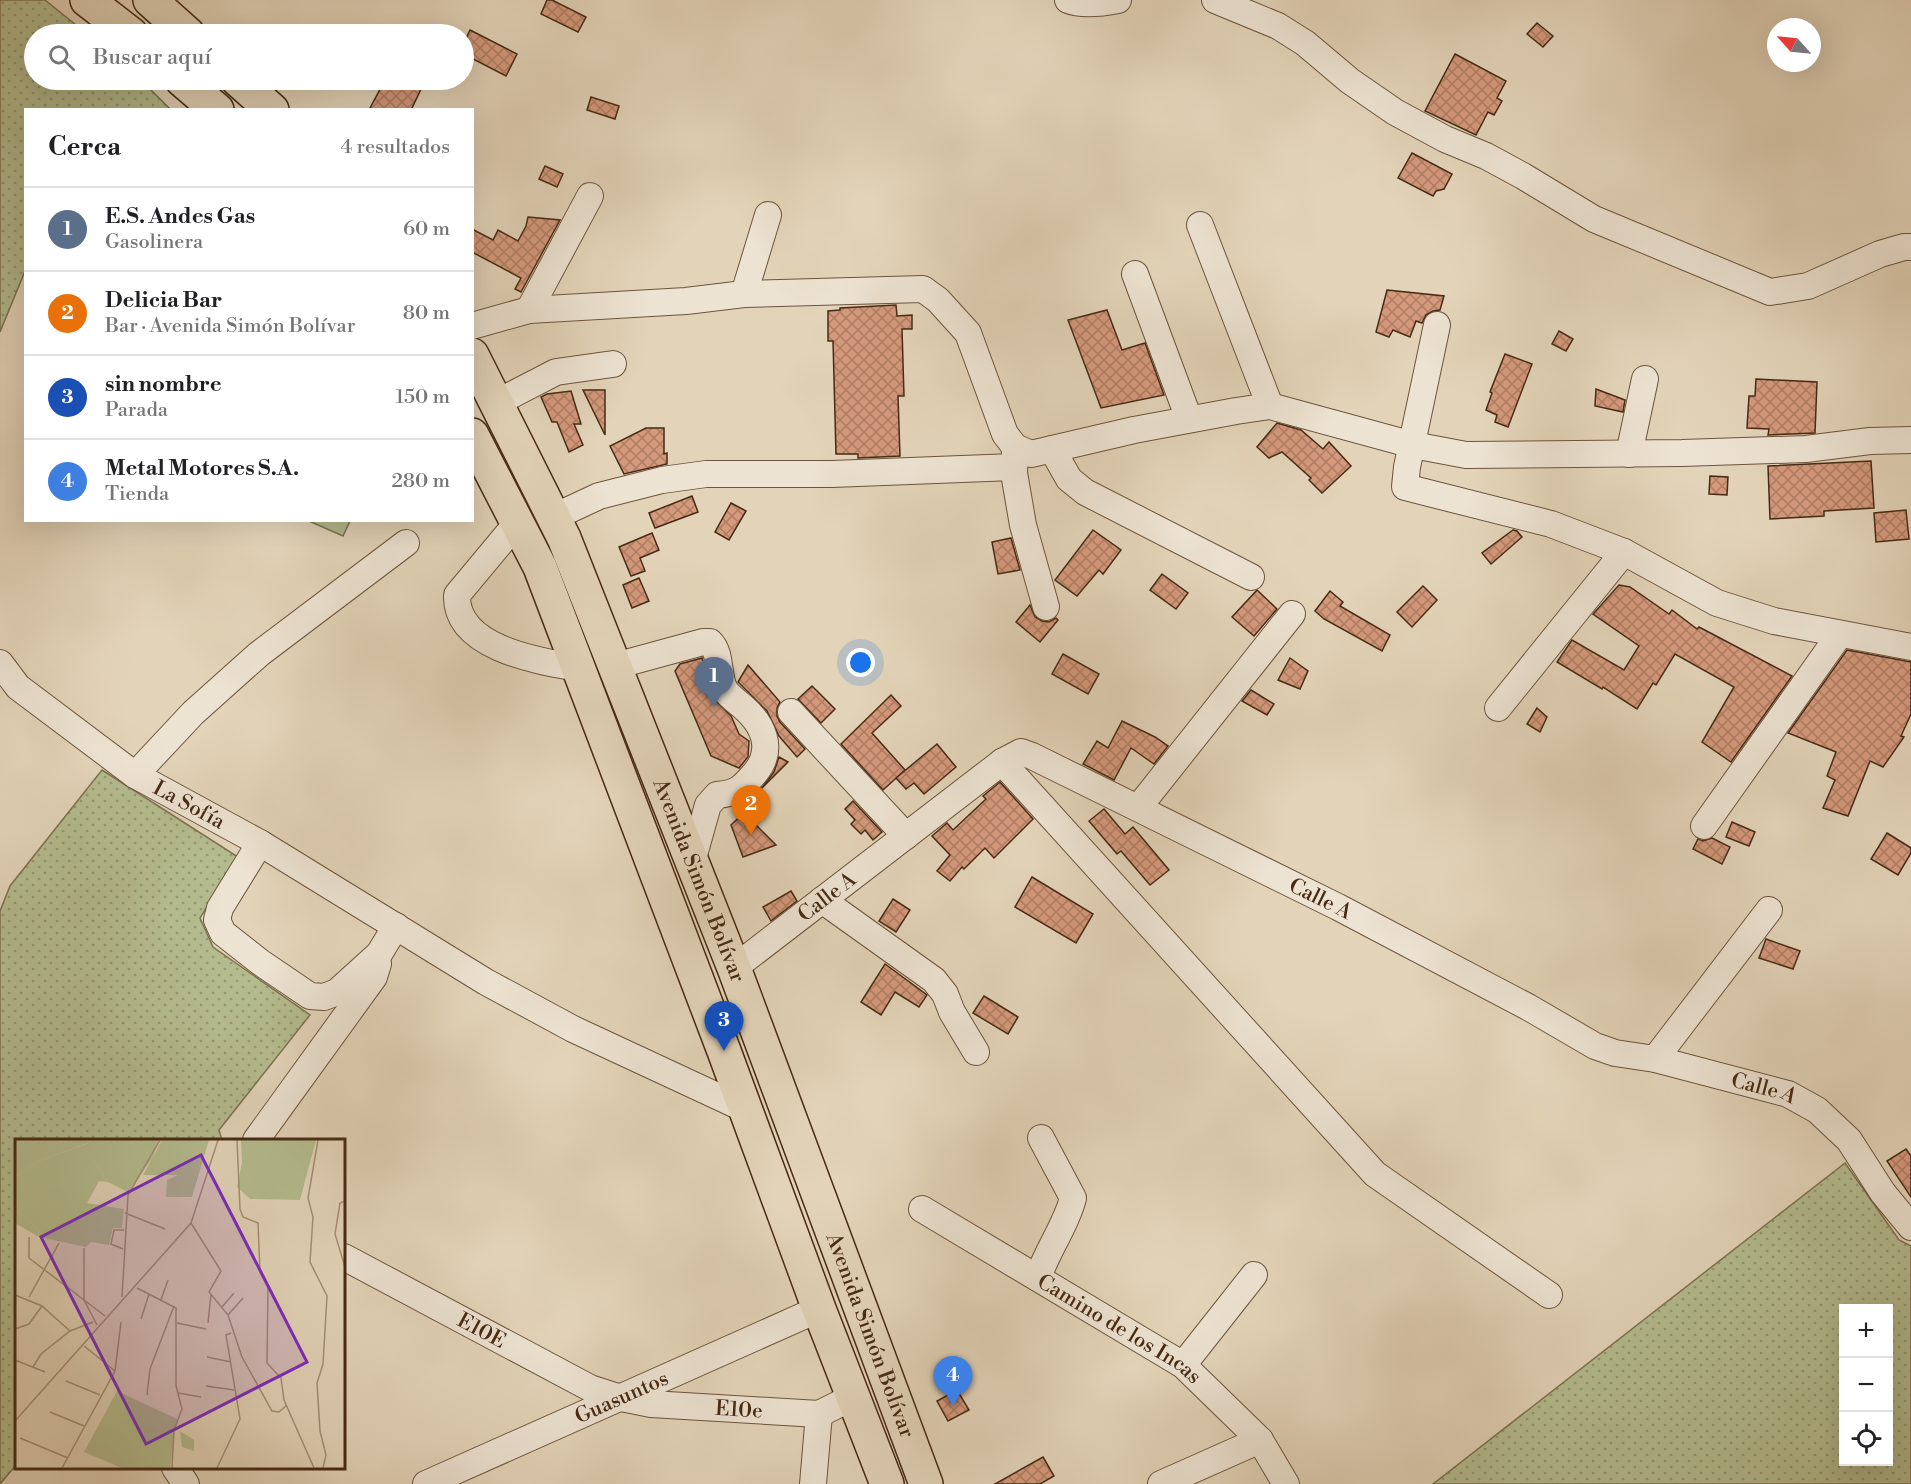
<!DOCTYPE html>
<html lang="es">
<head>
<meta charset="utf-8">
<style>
  body { margin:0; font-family:"Libre Bodoni",serif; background:#f6f6f6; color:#202124 }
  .controls { position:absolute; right:18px; bottom:18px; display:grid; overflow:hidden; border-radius:0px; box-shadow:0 6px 24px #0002 }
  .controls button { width:54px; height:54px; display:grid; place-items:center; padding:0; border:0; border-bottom:2px solid #e0e0e0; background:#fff; color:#202124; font:30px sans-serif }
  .compass { position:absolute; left:1767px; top:18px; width:54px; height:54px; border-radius:50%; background:#fff; box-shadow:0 6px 24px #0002; rotate:297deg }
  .you { position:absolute; left:861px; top:663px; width:21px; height:21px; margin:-15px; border:4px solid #fff; border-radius:50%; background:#1a73e8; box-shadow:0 0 0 9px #1a73e833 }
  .badge { display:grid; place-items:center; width:39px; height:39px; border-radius:50%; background:#7c3aed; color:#fff; font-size:20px; font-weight:700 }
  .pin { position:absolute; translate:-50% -50px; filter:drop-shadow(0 2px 3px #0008) }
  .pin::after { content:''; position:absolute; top:32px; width:21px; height:18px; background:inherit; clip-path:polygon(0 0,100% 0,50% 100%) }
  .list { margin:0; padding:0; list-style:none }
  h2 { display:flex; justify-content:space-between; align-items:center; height:78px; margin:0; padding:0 24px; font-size:26px }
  h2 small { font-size:20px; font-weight:400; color:#757577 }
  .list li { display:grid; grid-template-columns:39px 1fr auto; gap:18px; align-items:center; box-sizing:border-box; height:84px; padding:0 24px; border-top:2px solid #e0e0e0 }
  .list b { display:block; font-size:22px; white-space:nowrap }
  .list p { margin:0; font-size:20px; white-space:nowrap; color:#757577 }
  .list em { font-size:20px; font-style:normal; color:#757577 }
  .icon { flex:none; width:33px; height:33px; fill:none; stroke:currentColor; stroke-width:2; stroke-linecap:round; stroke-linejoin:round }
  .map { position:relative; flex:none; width:1911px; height:1484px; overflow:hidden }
  .search { position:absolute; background:#fff; box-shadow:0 6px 24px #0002; left:24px; top:24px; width:450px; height:66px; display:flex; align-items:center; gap:15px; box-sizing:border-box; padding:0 21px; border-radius:33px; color:#757577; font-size:22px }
  .panel { position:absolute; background:#fff; box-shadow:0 6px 24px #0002; left:24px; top:108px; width:450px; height:414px; border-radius:0px }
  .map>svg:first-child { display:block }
  .grass { fill:url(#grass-dots); stroke:#7d7351; stroke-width:1.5; fill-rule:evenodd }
  .pitch { fill:#b4bc8f; stroke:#7d7351; stroke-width:1.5 }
  .building { fill:url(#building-cross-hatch); stroke:#462a13; stroke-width:1.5 }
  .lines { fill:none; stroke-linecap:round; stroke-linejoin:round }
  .minor-casing { stroke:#6d543c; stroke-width:28 }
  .highway-casing { stroke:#462a13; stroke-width:36 }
  .minor { stroke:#ede3d2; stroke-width:26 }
  .highway { stroke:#e3d4b9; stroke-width:33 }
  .labels { text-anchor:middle; stroke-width:6; stroke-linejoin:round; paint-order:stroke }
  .street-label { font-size:21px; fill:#462a13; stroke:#ede3d2 }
  .inset-road { fill:none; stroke:#a49077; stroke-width:1.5 }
  .view { fill:#7b2cbf; fill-opacity:0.15; stroke:#7b2cbf; stroke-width:3 }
  .inset-edge { fill:none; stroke:#462a13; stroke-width:3 }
</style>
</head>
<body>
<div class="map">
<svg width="1911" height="1484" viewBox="0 0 1911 1484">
  <defs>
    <pattern id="grass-dots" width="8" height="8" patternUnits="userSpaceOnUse" patternTransform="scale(1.5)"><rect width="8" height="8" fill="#b4bc8f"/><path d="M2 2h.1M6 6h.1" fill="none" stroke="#949974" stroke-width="1.8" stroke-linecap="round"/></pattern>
    <pattern id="building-cross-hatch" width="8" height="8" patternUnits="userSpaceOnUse" patternTransform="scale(1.5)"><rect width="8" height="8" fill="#d5997c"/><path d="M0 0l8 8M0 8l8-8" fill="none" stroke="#af7d64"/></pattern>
  </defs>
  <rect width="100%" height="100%" fill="#e3d4b9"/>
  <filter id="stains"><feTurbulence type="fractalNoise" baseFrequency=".00333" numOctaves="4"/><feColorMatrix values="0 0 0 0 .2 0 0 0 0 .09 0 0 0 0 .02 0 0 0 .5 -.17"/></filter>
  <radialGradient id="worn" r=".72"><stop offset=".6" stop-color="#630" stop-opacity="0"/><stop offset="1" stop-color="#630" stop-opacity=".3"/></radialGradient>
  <g class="grass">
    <polygon points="0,0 45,0 87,34 34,34 34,80 141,80 170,109 26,110 25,271 0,332"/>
    <polygon points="102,770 238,857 200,918 213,947 310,1015 219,1130 222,1140 16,1140 16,1465 0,1484 0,911 10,886"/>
    <path d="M1845 1163 1899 1240 1911 1246V1484H1433ZM1844 1308H1888V1462H1844Z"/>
  </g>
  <polygon class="pitch" points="309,521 350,520 350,521 343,536"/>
  <g class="building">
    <polygon points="547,0 552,0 586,17 578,32 541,14"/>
    <polygon points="1537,23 1553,36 1543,47 1527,34"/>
    <polygon points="470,30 517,54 506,76 471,58 473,54 464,49 464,43"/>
    <polygon points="1455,54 1506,81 1497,98 1502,101 1494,115 1488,112 1476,135 1425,111"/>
    <polygon points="385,80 407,80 422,87 411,110 369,110"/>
    <polygon points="591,97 619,106 615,119 587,110"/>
    <polygon points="1412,153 1452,174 1444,189 1436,191 1433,196 1398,178"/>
    <polygon points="545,166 563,174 557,187 539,179"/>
    <polygon points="528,217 560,220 521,292 515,289 521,278 472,252 472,229 493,240 498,230 518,241 526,226"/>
    <polygon points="1387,290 1444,296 1440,310 1433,311 1426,315 1422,323 1416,321 1410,337 1393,330 1389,337 1376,332"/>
    <polygon points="896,305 897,316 912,315 912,329 902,329 904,396 898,396 900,456 858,458 858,454 836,454 833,341 828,341 828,311 840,310 840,308"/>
    <polygon points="1107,310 1122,350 1145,343 1164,395 1101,408 1068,320"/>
    <polygon points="1559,331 1573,339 1566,351 1552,344"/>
    <polygon points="1505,354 1532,364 1508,427 1495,422 1497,415 1486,410 1492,393 1490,392"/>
    <polygon points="1756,379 1817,382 1815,433 1768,435 1769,429 1747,428 1749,396 1755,396"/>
    <polygon points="1596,389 1625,400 1623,412 1595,406"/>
    <polygon points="583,390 605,390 605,435"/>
    <polygon points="571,391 581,424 574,424 583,445 569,452 557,422 552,422 541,397 547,394"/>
    <polygon points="1277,423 1301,430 1323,449 1329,442 1351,466 1322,493 1309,480 1311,478 1282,452 1269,458 1257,447"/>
    <polygon points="646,428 664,428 664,454 667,453 667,464 624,474 610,446"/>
    <polygon points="1871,461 1874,508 1824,511 1824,516 1770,519 1768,466"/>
    <polygon points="1710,476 1728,477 1727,495 1709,494"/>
    <polygon points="692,496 698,512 655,528 649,513"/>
    <polygon points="731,503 746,511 729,540 715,532"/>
    <polygon points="1906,510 1909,539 1876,542 1874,513"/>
    <polygon points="1093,530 1121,550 1103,574 1099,570 1077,596 1055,580"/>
    <polygon points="1513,530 1517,531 1522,537 1491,564 1482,553"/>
    <polygon points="652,533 659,550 640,558 645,571 631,576 619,547"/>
    <polygon points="1011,538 1020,570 998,574 992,542"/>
    <polygon points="1162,574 1188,593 1176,609 1150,590"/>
    <polygon points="639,578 649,601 632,608 623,585"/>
    <polygon points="1619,585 1630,587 1669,614 1672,610 1697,629 1699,627 1792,676 1731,762 1702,742 1734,687 1675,654 1656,685 1653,683 1637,709 1603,687 1602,689 1557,662 1572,640 1624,670 1639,646 1593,614"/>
    <polygon points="1423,586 1437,600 1412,627 1397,612"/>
    <polygon points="1257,590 1277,609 1254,636 1232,617"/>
    <polygon points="1330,591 1343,602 1340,606 1390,635 1382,651 1324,619 1315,611"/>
    <polygon points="1030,605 1035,617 1042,621 1049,622 1056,618 1058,620 1040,642 1016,622"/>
    <polygon points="1847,650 1911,662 1911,714 1901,736 1904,737 1883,767 1870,761 1848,816 1823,808 1835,780 1827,776 1836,752 1788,733"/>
    <polygon points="1063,654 1099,674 1088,694 1052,674"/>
    <polygon points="702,658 711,696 731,716 739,734 749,741 748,757 739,768 711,756 675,671 680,664"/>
    <polygon points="1290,658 1308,671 1300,689 1278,680"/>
    <polygon points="748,665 780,702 777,708 777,716 780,722 805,749 797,757 779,736 767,711 738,682"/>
    <polygon points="812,686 835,709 821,723 798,699"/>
    <polygon points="1251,690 1274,704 1267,715 1242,701"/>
    <polygon points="891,695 901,706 872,733 905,770 883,790 841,744"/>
    <polygon points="1537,708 1547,717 1540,732 1527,724"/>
    <polygon points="1122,721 1155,737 1168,746 1154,764 1131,748 1114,780 1083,764 1097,741 1108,748"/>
    <polygon points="937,744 956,767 924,794 914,783 906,789 896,778"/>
    <polygon points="779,757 788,762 761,789 774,772"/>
    <polygon points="1000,782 1033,819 994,858 985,848 964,869 962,867 950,881 937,871 950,855 932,836 947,823 953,830 986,799 983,796"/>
    <polygon points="853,801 882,832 873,840 865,830 861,834 851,824 855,820 845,809"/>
    <polygon points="1104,809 1125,834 1133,827 1169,870 1150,885 1121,851 1117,854 1089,821"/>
    <polygon points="744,813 776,845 743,857 731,825"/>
    <polygon points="1732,822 1755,832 1749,846 1726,837"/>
    <polygon points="1887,833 1911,848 1911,853 1898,875 1871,859"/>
    <polygon points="1712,838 1730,847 1722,864 1693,849 1698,839 1703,841"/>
    <polygon points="1032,877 1093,914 1076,943 1015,907"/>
    <polygon points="791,891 797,901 771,921 763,907"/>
    <polygon points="893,899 910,910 896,932 879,921"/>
    <polygon points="1766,939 1800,951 1793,969 1759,958"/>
    <polygon points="885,964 927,995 919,1007 895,992 881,1015 861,1002"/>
    <polygon points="984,996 1018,1017 1008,1034 973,1013"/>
    <polygon points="1906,1149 1911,1156 1911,1197 1887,1161"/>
    <polygon points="957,1390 969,1410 948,1421 937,1401"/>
    <polygon points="1043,1457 1054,1476 1040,1484 995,1484"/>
  </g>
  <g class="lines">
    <g class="minor-casing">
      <g id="minor">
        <path d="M1068 0C1083 6 1103 3 1118 0"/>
        <polyline points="1215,0 1278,26 1305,43 1350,81 1395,112 1445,139 1486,156 1523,176 1594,219 1770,292 1808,286 1880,254 1904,247 1911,247"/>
        <polyline points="1200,225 1270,406"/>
        <polyline points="1135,274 1189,419"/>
        <polyline points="744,294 768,215"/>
        <polyline points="529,310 590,196"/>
        <polyline points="1437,325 1407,467 1405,487 1551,524 1624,552 1717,603 1774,621 1911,647"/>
        <polyline points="472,326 529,310 686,301 744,294 923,289 938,300 968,333 1005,434 1015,447 1031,454 1134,430 1236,411 1270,406 1413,445 1466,455 1682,453 1806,449 1870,441 1911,440"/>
        <polyline points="496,403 556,372 613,364"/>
        <polyline points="1052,449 1069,479 1085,492 1251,577"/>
        <polyline points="1015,450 1014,473 1023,525 1046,607"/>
        <polyline points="1629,454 1645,379"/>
        <polyline points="554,517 599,496 662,480 706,474 832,474 1014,467"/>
        <path d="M517 523 457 595C455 648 538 661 578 668"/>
        <path id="s1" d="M0 663 18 687 135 775 260 843 486 982 573 1029 745 1109"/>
        <path d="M615 666 703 642H710C722 653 717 676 725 690 729 696 736 701 742 706 763 724 775 749 755 773 742 788 738 793 717 795L708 805 692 862"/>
        <polyline points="1498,708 1624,552"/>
        <polyline points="791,712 906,836"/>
        <polyline points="1002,762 1375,1174 1549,1295"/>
        <polyline points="135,775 193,713 259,654 406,543"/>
        <polyline points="1138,808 1292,614"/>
        <polyline points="1704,826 1840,634"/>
        <polyline points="260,843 220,908 217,920 223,933 260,962 310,996 324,997 337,992 379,954 396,926"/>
        <polyline points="822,900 934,980 945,994 952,1012 976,1052"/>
        <path id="s2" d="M734 968 1002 762 1021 752 1032 756 1338 907 1528 1007 1595 1046 1615 1053 1655 1059 1788 1094 1817 1110 1849 1140 1883 1193 1911 1227"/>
        <polyline points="1655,1059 1769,910"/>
        <polyline points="256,1140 374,977 378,964"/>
        <path id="s3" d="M922 1209 1183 1365 1260 1440 1286 1484"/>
        <path id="s4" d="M344 1257 590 1388 621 1398 651 1404 819 1414 853 1397"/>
        <path d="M1038 1278C1047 1250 1066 1226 1073 1198L1041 1138"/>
        <polyline points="1183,1365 1254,1275"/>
        <polyline points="175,1468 186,1484"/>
        <path id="s5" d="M426 1484 819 1309"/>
        <polyline points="813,1484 819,1414"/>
        <polyline points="1161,1484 1260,1440"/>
      </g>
    </g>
    <g class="highway-casing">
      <g id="highway">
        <polyline points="87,0 131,34"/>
        <polyline points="150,0 188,34"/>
        <polyline points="182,80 217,110"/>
        <polyline points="238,80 272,110"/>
        <path id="s6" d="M472 355 564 538 734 968 926 1484"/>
        <polyline points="472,435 540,567 724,1051 819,1309 887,1484"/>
      </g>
    </g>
    <use href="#minor" class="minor"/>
    <use href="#highway" class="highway"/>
  </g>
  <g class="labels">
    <g class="street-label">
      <text dy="7" stroke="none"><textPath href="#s1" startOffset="238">La Sofía</textPath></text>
      <text dy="7" stroke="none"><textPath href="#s6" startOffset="573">Avenida Simón Bolívar</textPath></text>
      <text dy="7" stroke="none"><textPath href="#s2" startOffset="117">Calle A</textPath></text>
      <text dy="7" stroke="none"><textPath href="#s2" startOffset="693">Calle A</textPath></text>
      <text dy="7" stroke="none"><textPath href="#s2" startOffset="1179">Calle A</textPath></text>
      <text dy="7" stroke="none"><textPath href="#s4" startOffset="156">E10E</textPath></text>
      <text dy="7" stroke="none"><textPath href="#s3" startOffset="231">Camino de los Incas</textPath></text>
      <text dy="7" stroke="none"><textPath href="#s6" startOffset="1059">Avenida Simón Bolívar</textPath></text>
      <text dy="7" stroke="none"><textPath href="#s5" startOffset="214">Guasuntos</textPath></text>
      <text dy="7" stroke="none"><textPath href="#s4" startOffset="430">E10e</textPath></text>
    </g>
  </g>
  <g transform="translate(15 1139)">
    <rect width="330" height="330" fill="#e3d4b9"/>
    <path d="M147 1H194L177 58H151L152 41 163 36H128ZM226 1H301L285 61 235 60 222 48 227 24ZM74 4 78 21 93 43 84 42 72 64 109 70 107 89H98L94 106 76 103 71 108 24 98 23 91 0 70V38L24 22ZM102 252 162 280 155 329H107L69 313ZM165 292 179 301V312L167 308Z" fill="#b4bc8f"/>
    <path d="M0 1H143L138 18 113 53 93 43 78 21 73 4 24 22 0 38ZM0 70 23 91 24 98 0 84Z" fill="#b4bc8f"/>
    <path class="inset-road" d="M222 1 225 70 228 78 243 84 245 133 253 148 252 224 266 239 269 261 299 329M303 1 293 59 298 78 295 123 312 157 308 225 302 244 305 292 311 316 308 329M330 62 325 64 320 95 330 128M110 74 150 90M176 84 206 132 194 153 213 176 227 218 257 272 264 273 272 266M14 98V119L90 177M69 109V161L82 186M108 110 96 105 99 91H109M122 149 161 169V247L167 270 159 291 157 329M0 156 27 167 55 192M14 158 44 104M107 158 113 56 145 1M146 161 153 141M207 168 219 154M213 176 228 159M126 180 134 155M162 184 191 190M193 184 196 155M0 190 14 185 27 167M69 207 100 232M192 218 216 223M0 221 30 233M18 228 26 215 55 192 78 183M51 242 85 256M191 247 219 251M163 254 186 258M132 256 135 230 159 167M35 273 69 287M0 282 176 84 203 1M5 299 53 319M47 329 100 232 106 183M202 329 225 280 211 196 216 194"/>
    <path class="view" d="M186 16 292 223 131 305 26 98Z"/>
    <rect width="330" height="330" class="inset-edge"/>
  </g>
  <rect width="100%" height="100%" filter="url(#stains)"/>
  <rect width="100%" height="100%" fill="url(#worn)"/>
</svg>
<div class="controls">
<button>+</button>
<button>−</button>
<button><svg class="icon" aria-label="locate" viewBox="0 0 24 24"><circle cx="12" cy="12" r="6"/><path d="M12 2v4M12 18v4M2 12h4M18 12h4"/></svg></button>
</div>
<svg class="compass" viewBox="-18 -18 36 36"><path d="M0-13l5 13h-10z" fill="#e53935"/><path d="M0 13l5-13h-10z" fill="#757577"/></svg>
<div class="you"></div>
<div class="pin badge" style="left:714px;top:707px;background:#5c6f8a">1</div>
<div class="pin badge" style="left:751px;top:835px;background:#e8710a">2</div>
<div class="pin badge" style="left:724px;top:1051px;background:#1a4fb4">3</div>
<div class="pin badge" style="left:953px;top:1406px;background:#3f7fe0">4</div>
<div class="search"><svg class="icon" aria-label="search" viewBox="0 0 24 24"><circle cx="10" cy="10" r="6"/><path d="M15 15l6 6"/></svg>Buscar aquí</div>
<section class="panel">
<h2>Cerca<small>4 resultados</small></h2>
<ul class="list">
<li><span class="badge" style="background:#5c6f8a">1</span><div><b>E.S. Andes Gas</b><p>Gasolinera</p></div><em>60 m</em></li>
<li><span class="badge" style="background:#e8710a">2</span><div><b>Delicia Bar</b><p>Bar · Avenida Simón Bolívar</p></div><em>80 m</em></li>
<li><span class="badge" style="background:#1a4fb4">3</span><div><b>sin nombre</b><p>Parada</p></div><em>150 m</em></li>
<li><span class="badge" style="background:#3f7fe0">4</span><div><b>Metal Motores S.A.</b><p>Tienda</p></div><em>280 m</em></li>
</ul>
</section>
</div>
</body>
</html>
